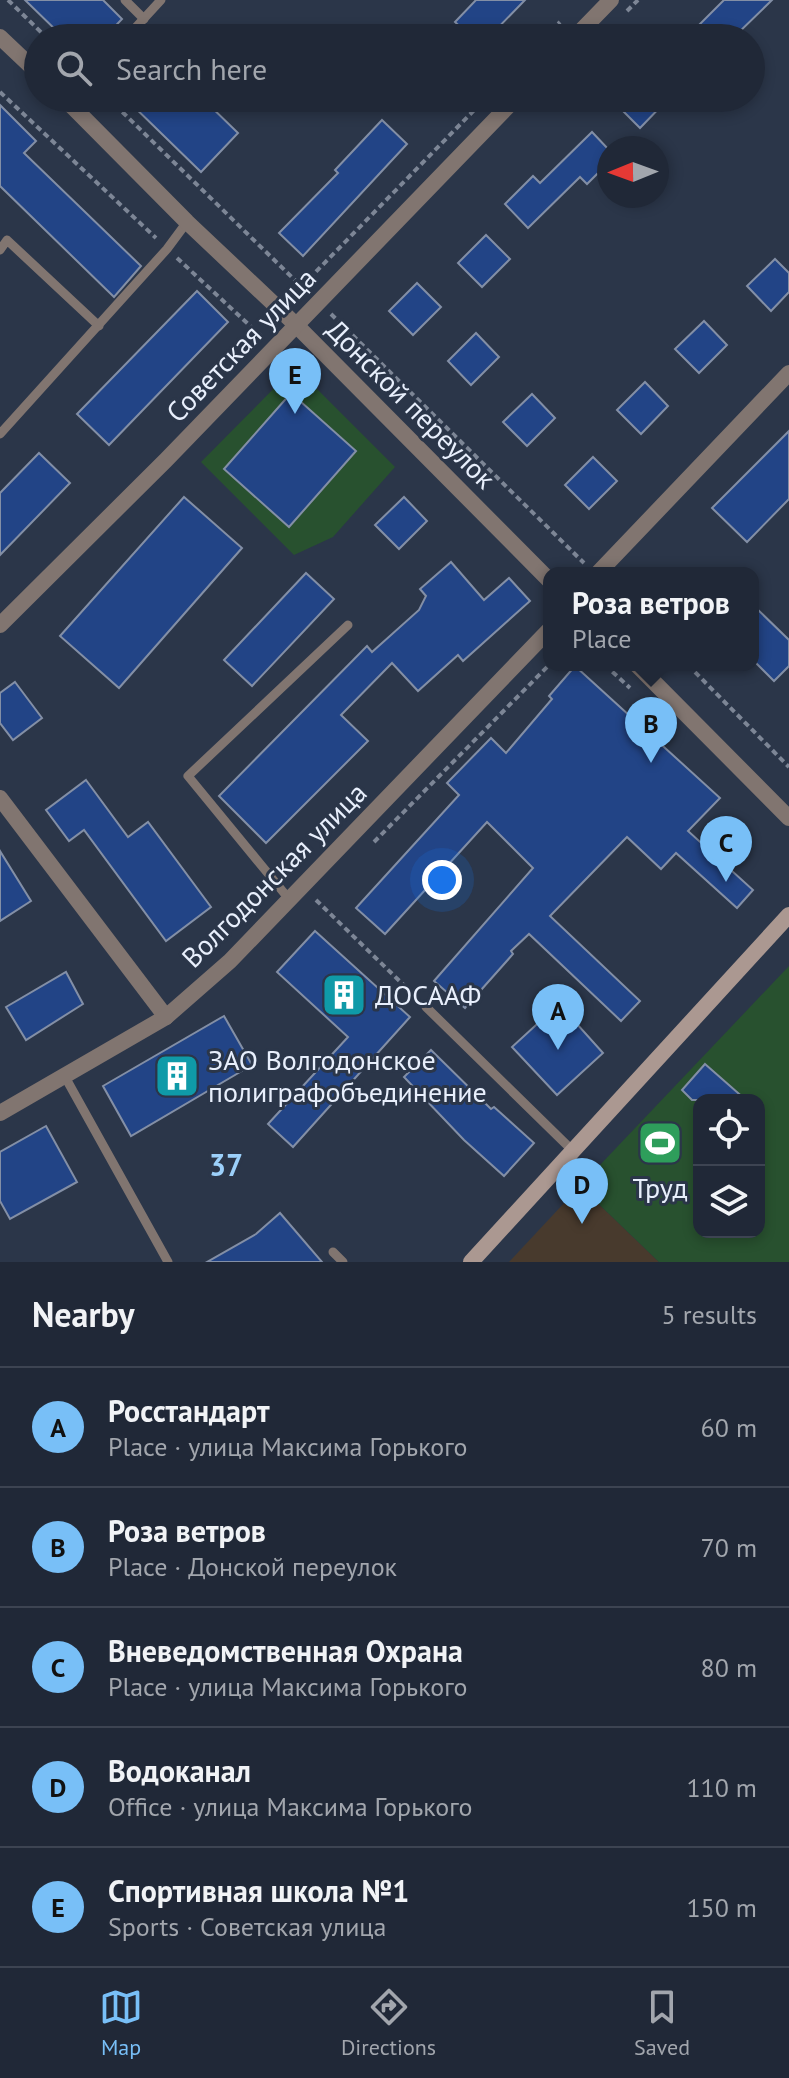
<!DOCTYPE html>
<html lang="en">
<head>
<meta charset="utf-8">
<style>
  body { margin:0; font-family:"PT Sans",sans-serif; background:#2d3442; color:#f1f3f6 }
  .controls { position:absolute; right:24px; bottom:24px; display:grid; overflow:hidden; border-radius:16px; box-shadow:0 4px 12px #0003 }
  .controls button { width:72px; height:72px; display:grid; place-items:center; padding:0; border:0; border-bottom:2px solid #3d4452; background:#202837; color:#f1f3f6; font:40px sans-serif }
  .compass { position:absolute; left:597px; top:136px; width:72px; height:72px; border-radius:50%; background:#202837; box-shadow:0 4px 12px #0003; rotate:269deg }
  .you { position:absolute; left:442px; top:880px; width:28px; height:28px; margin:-20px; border:6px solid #fff; border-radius:50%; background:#1a73e8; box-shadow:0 0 0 12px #1a73e833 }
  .badge { display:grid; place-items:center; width:52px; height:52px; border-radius:50%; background:#78bff7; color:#111; font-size:26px; font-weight:700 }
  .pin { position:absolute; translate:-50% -66px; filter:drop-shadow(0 2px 4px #0008) }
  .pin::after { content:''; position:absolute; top:42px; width:28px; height:24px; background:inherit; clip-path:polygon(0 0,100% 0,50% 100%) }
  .popup { position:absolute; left:543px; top:567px; width:216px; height:104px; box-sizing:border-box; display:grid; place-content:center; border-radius:16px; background:#202837; filter:drop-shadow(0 2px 6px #0005); font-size:26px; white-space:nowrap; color:#a2a6ad }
  .popup b { font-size:30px; color:#f1f3f6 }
  .popup::after { content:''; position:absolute; left:50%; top:100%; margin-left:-16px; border:16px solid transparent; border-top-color:#202837 }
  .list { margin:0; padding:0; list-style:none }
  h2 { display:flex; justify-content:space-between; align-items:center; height:104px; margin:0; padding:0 32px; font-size:34px }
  h2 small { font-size:26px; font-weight:400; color:#a2a6ad }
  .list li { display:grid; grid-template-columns:52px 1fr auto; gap:24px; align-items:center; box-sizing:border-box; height:120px; padding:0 32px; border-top:2px solid #3d4452 }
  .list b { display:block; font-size:30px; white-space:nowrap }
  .list p { margin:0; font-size:26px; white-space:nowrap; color:#a2a6ad }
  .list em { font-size:26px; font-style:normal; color:#a2a6ad }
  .icon { flex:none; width:44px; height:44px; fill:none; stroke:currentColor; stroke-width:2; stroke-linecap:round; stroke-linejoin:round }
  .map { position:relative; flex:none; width:789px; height:1262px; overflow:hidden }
  .search { position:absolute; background:#202837; box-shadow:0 4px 12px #0003; left:24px; right:24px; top:24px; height:88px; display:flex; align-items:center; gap:20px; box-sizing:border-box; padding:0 28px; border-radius:44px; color:#a2a6ad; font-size:30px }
  .sheet { height:704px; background:#202837 }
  nav { display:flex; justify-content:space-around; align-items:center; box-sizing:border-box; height:112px; border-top:2px solid #3d4452; background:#202837; font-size:22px; color:#a2a6ad }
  nav a { display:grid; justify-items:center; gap:4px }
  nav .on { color:#78bff7 }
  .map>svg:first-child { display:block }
  .industrial { fill:#483a2d }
  .green { fill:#28512f; fill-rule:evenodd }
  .building { fill:#224486; stroke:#838fa6; stroke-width:2 }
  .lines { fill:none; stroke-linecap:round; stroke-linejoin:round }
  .path { stroke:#7d8696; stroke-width:4; stroke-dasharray:6 4; stroke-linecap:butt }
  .lane { stroke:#817570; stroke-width:9 }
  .street { stroke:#817570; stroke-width:16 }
  .secondary { stroke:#ab9891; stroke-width:16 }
  .labels { text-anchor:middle; stroke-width:6; stroke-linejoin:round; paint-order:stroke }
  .street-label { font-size:28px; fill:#e8effc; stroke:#2b3649 }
  .poi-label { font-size:28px; fill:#e8effc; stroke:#2b3649; text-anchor:start }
  .neighbourhood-label { font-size:30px; font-weight:bold; fill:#9cd0fa; stroke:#2b3649 }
</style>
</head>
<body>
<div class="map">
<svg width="789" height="1262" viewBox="0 0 789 1262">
  <rect width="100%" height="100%" fill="#2b3649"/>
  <polygon class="industrial" points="580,1186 659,1262 509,1262"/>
  <g class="green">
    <polygon points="295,367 395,467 333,537 294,555 201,462"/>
    <path d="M789 966V1262H659L580 1186ZM699 1100H759V1232H699Z"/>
  </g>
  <g class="building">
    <polygon points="25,0 103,0 122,19 104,38 64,38"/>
    <polygon points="476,0 525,0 488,38 472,38 455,22"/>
    <polygon points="724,0 772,0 733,38 686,38"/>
    <polygon points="125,98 202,98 238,133 201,172"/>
    <polygon points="610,98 669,98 640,128"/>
    <polygon points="0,105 36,141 24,153 141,266 114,297 0,186"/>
    <polygon points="382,120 407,144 303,256 279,233 338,173 335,170"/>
    <polygon points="592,132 609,150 609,162 587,184 580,177 528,228 505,204 533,176 540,183"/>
    <polygon points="486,235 510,259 482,287 458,263"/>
    <polygon points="775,259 789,273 789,292 771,311 747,286"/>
    <polygon points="417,283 441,307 413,335 389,311"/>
    <polygon points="197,291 228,322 109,445 77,414"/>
    <polygon points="704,321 727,345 699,373 675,349"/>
    <polygon points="476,333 499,357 471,385 448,361"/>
    <polygon points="645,382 668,406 641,434 617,410"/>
    <polygon points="291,393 356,451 289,527 224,469"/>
    <polygon points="532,394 555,418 527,446 503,422"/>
    <polygon points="789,431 789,499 747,542 712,508"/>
    <polygon points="39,453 70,483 0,555 0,493"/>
    <polygon points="593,457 617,481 589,509 565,485"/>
    <polygon points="184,497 242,548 119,688 60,636"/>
    <polygon points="404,497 427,521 399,549 375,525"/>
    <polygon points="451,562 484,600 509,578 530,601 463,661 458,655 418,691 392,663 341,715 368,741 266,843 219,796 367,646 372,652 419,610 426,596 420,589"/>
    <polygon points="306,573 334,599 252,686 224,660"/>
    <polygon points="753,605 789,640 789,666 774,681 753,660"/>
    <polygon points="575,666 720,798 688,831 753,890 737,908 676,853 661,869 627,837 550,916 640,1001 621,1021 529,934 511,951 513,954 465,1008 434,981 533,868 487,822 385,934 356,908 459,795 447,783 491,738 506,753 552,699 549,696"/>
    <polygon points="15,682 42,718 13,740 0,723 0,693"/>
    <polygon points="86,780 128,837 148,822 211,907 166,941 84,830 69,841 46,810"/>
    <polygon points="0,851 31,901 0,921"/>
    <polygon points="315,931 410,1017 293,1147 268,1124 348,1037 277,972"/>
    <polygon points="66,972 83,1004 26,1040 6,1007"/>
    <polygon points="559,1004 603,1053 557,1095 512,1047"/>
    <polygon points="224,1016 252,1065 131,1136 103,1086"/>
    <polygon points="431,1050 491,1109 494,1107 534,1143 504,1176 464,1140 404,1077"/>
    <polygon points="705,1064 746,1100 692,1100 682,1090"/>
    <polygon points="46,1126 77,1182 10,1219 0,1201 0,1152"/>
    <polygon points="280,1213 322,1262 207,1262 256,1234"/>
  </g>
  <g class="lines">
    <g class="path">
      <polyline points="8,0 47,38"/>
      <polyline points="627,11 638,0"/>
      <polyline points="544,38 560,22"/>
      <polyline points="0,92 156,238"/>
      <polyline points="108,98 304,289"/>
      <polyline points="533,106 541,98"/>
      <polyline points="177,258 261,336"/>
      <polyline points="302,286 486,98"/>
      <polyline points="331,314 584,563"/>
      <polyline points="605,665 630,688"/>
      <polyline points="688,665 789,767"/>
      <polyline points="642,727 658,714"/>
      <polyline points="374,842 549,665"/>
      <polyline points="316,900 416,997"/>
    </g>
    <g class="lane">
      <polyline points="125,0 144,19"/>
      <polyline points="126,38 161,0"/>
      <polyline points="0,250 7,240 99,326"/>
      <polyline points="0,434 167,249 187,222"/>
      <polyline points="289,899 188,776 348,625"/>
      <polyline points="426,1007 574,1152"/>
      <polyline points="64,1075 168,1262"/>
      <polyline points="333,1252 343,1262"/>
    </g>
    <g class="street">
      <polyline points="0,37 38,73"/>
      <polyline points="574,38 611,0"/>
      <polyline points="64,98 187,222 295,324 549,580"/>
      <polyline points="598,573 789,373"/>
      <polyline points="0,625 166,460 516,98"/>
      <polyline points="637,665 789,818"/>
      <polyline points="0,798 166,1017"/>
      <polyline points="0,1113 166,1017 230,961 549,630"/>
    </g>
    <polyline class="secondary" points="471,1262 789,915"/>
  </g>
  <defs>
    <g id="building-square" transform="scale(2.3)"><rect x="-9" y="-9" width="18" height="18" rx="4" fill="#0f9aa8" stroke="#2b3649"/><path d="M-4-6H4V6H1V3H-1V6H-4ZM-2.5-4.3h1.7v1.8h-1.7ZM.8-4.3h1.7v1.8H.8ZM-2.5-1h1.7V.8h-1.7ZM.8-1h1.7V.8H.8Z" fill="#fff"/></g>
    <g id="stadium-square" transform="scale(2.3)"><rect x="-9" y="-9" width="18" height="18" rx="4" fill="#2e9e5b" stroke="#2b3649"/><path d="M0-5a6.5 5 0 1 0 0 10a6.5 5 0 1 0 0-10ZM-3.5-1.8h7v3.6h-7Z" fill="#fff"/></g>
  </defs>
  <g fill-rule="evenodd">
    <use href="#building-square" x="344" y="995"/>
    <use href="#building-square" x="177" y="1076"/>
    <use href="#stadium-square" x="660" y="1143"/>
  </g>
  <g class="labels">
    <g class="street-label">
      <text transform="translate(241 345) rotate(-46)" y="10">Советская улица</text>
      <text transform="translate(411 404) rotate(45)" y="10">Донской переулок</text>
      <text transform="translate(274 875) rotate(-45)" y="10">Волгодонская улица</text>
    </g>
    <g class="poi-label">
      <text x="375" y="1005">ДОСААФ</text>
      <text x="208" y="1070">ЗАО Волгодонское<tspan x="208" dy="32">полиграфобъединение</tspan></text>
      <text x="660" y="1198" text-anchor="middle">Труд</text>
    </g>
    <g class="neighbourhood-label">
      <text x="226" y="1176">37</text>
    </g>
  </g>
</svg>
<div class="controls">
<button><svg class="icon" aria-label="locate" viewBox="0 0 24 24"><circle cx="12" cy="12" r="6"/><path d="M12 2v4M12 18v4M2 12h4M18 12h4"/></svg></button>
<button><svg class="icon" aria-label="layers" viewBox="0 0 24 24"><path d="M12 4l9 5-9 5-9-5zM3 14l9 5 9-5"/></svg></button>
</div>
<svg class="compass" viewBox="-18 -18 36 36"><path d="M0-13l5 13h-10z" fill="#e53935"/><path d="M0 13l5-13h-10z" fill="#a2a6ad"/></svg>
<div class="you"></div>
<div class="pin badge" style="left:558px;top:1050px">A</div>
<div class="pin badge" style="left:651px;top:763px">B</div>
<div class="popup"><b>Роза ветров</b>Place</div>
<div class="pin badge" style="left:726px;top:882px">C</div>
<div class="pin badge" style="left:582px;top:1224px">D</div>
<div class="pin badge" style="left:295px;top:414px">E</div>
<div class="search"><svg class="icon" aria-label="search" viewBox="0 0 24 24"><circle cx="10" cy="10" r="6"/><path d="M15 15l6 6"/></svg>Search here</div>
</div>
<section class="sheet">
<h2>Nearby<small>5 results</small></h2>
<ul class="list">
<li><span class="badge">A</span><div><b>Росстандарт</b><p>Place · улица Максима Горького</p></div><em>60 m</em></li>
<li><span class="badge">B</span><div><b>Роза ветров</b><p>Place · Донской переулок</p></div><em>70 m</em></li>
<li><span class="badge">C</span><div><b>Вневедомственная Охрана</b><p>Place · улица Максима Горького</p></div><em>80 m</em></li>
<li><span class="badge">D</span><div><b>Водоканал</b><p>Office · улица Максима Горького</p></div><em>110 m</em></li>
<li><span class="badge">E</span><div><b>Спортивная школа №1</b><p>Sports · Советская улица</p></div><em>150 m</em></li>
</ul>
</section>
<nav>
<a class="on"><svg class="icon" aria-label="map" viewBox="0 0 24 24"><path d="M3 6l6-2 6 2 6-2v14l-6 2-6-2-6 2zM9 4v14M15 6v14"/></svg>Map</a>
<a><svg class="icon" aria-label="directions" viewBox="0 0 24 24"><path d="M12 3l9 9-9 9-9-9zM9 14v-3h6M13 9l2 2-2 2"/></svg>Directions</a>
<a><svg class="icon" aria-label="saved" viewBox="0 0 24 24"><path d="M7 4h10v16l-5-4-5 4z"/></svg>Saved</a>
</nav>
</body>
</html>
